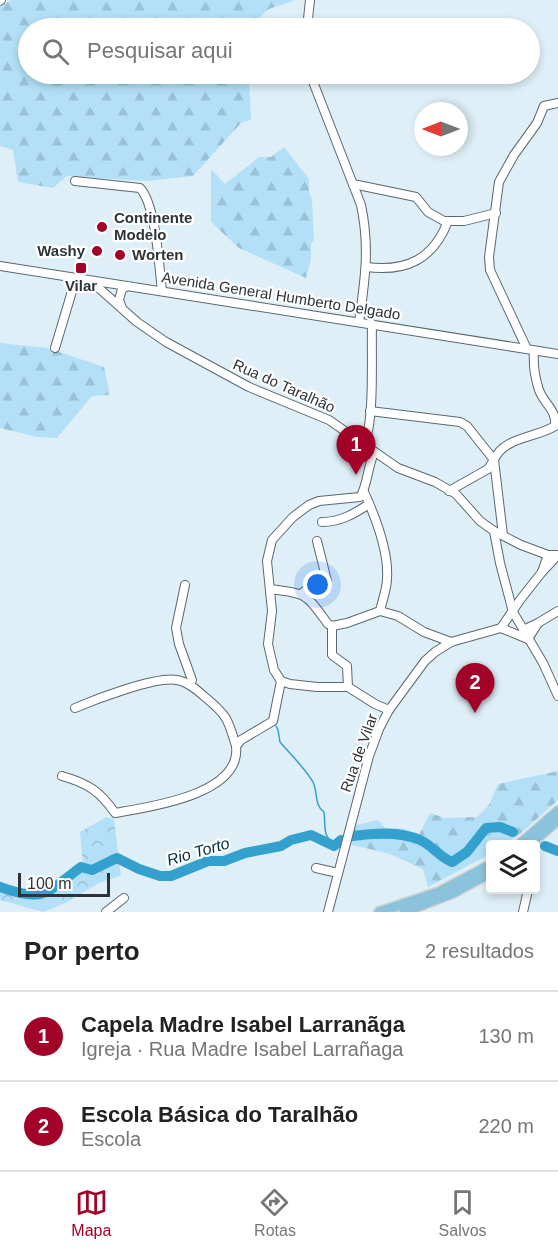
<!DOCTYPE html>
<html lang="pt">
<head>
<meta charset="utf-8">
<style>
  body { margin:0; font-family:Helvetica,sans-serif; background:#f2f2f2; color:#222 }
  .controls { position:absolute; right:18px; bottom:18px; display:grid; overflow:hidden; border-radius:6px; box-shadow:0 3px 9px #0003 }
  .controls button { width:54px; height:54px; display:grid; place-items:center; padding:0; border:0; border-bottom:2px solid #e0e0e0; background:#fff; color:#222; font:30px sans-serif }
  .compass { position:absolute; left:414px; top:102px; width:54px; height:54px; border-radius:50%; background:#fff; box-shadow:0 3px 9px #0003; rotate:270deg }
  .scale { position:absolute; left:18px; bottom:15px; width:92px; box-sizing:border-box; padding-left:6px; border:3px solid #2d3336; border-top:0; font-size:16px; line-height:21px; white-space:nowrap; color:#2d3336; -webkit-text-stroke:4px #fff; paint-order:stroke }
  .you { position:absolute; left:318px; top:585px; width:21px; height:21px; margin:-15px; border:4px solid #fff; border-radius:50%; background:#1a73e8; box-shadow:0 0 0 9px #1a73e833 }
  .badge { display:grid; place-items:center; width:39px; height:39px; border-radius:50%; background:#a20227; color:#fff; font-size:20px; font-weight:700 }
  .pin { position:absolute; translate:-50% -50px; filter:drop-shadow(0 2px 3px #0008) }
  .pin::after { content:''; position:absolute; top:32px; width:21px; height:18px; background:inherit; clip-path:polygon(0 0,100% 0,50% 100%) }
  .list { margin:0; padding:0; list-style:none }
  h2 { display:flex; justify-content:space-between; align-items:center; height:78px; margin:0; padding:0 24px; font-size:26px }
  h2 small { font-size:20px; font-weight:400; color:#767676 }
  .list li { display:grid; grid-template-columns:39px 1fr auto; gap:18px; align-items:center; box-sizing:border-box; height:90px; padding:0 24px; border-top:2px solid #e0e0e0 }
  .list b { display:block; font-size:22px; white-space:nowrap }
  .list p { margin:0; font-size:20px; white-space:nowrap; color:#767676 }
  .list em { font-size:20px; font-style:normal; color:#767676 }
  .icon { flex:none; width:33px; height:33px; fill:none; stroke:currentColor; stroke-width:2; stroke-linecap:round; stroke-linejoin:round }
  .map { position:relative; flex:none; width:558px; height:912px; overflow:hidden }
  .search { position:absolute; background:#fff; box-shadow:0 3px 9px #0003; left:18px; right:18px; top:18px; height:66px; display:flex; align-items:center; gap:15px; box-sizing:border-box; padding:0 21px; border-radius:33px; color:#767676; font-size:22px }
  .sheet { height:258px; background:#fff }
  nav { display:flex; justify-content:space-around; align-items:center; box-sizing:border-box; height:84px; border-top:2px solid #e0e0e0; background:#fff; font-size:16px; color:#767676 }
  nav a { display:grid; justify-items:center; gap:3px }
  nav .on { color:#a20227 }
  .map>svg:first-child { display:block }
  .forest { fill:url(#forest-firs) }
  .park { fill:url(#park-crowns) }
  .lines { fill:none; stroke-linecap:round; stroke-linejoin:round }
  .stream { stroke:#34a0ce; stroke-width:1.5 }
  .river { stroke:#34a0ce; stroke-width:10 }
  .minor-casing { stroke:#5a676e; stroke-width:10 }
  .major-casing { stroke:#cdcecf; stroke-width:12 }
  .minor { stroke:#fff; stroke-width:8 }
  .major { stroke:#8cc3dc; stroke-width:9 }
  .poi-dot { fill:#a20227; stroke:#fff; stroke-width:2 }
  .labels { text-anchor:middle; stroke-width:4.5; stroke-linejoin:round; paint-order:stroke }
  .poi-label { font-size:15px; font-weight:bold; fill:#2d3336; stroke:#fff; text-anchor:start }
  .street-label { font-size:15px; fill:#2d3336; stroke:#fff }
  .water-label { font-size:16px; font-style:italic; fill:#002f42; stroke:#fff }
</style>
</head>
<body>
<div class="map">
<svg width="558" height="912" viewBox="0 0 558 912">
  <defs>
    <pattern id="forest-firs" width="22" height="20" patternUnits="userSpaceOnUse" patternTransform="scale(1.5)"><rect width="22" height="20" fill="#b3e0f7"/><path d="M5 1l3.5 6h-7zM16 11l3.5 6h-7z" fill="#9ac1d4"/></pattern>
    <pattern id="park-crowns" width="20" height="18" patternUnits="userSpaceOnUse" patternTransform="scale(1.5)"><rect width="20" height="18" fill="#b3e0f7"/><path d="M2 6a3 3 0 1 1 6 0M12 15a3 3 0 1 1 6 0" fill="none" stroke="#9ac1d4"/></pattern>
  </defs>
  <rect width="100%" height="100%" fill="#dfeff7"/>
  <g class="forest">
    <polygon points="11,0 295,0 269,9 260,17 258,28 28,28 28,74 244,74 243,77 249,81 251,120 242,122 193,176 146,181 67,176 53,188 18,182 13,150 0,146 0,7"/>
    <polygon points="284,147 309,179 309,192 312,200 314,241 311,243 311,259 306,278 239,248 211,222 211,169 225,184 259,157 271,157"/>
    <polygon points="0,343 47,348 104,367 110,395 92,396 57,438 38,437 0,428"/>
    <polygon points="558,771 558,800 521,833 505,844 490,844 490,854 428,887 423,869 390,854 349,844 348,827 378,820 386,829 402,828 419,835 430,813 445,818 477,817 489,805 498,784"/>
  </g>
  <path class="park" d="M106 817 114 819 121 876 101 882 65 903 43 912 0 900V881C39 903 51 885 83 864L80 832Z"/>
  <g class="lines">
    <path class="stream" d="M276 726 278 730 280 742C291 755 304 767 313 782 318 792 314 805 324 812 326 826 321 839 338 844"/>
    <g class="river">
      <path d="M353 836C374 833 399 831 420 840 432 845 439 857 452 862L467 852 486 828 500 827 513 832"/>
      <polyline points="545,846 558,851"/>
      <path d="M0 887C44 903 46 893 81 867L92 870 117 858 139 869 160 876H171L208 861H224L245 853 281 846 291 840 311 835 334 846 341 840"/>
    </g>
    <g class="minor-casing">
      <g id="minor">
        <polyline points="0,1 1,0"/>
        <polyline points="307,28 310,0"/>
        <path d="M310 74 361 205C370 247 365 280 359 322"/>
        <path d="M75 181 140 188C156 205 159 266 162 291"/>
        <polyline points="353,184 416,197 428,212 444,221 464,221 496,213"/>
        <polyline points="0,266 558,354"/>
        <path d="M366 267C406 272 433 260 448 221"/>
        <polyline points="92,282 137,322 166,342 249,387 329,420 398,468 435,482 456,494 480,521 494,531 521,545 548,555 558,555"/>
        <polyline points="122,308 119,300 122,289 128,286"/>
        <polyline points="55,348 76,278"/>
        <polyline points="527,349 490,270 489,257 499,182 514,155 537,123 544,106 558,103"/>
        <polyline points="370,411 460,422 467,426 494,460 488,469 449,491"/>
        <path d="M364 444C375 421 371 353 372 324"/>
        <path d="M364 492C375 516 389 552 387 579 387 589 382 601 380 611"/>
        <path d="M322 522C340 522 354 514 369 504"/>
        <polyline points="494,531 500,563 513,612 543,663 558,696"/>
        <path d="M503 535 494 460C503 437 536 438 555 426 557 410 544 404 539 390 535 378 533 364 534 351"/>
        <polyline points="548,555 542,572 558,555"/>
        <polyline points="185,585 176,628 179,644 192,680 190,685"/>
        <path d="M270 589C308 594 305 593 328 624L332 626 347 623 380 611 398 616 424 632 451 642"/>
        <polyline points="302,593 308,589 327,581 317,541"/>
        <polyline points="538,623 558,611"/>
        <polyline points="332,626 332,655 347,666 348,687"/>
        <polyline points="501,628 520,600 542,572"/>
        <polyline points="501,628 528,639"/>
        <polyline points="523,630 538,623 528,639"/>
        <polyline points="281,681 290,684 317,687 348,687 375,704 389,710"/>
        <path d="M75 708C96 699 156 676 177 680 188 682 197 690 205 697 227 715 228 719 236 746"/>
        <path d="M62 776C87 783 100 791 115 813 148 807 242 795 236 746L241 740 273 721 281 681 274 670 268 644 272 611 267 561 272 540 293 517 309 505 319 501 360 497C367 488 368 465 374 453"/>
        <polyline points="316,868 338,873"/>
        <polyline points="106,912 124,898"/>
        <polyline points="328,912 369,756 379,729 389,710 425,661 435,652 451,642 501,628"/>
        <polyline points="523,912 528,890"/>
      </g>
    </g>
    <g class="major-casing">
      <g id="major">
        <polyline points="520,844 558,811"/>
        <polyline points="530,844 558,820"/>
        <polyline points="379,912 439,892 490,865"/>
        <polyline points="404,912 453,893 490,873"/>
      </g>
    </g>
    <use href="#minor" class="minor"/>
    <use href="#major" class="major"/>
  </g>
  <g class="poi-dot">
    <circle cx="102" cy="227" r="6"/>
    <circle cx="97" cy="251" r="6"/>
    <circle cx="120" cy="255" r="6"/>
    <rect x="75" y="262" width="12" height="12" rx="3"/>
  </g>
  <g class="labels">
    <g class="poi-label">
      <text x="114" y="223">Continente<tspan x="114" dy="17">Modelo</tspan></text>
      <text x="85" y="256" text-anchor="end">Washy</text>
      <text x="132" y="260">Worten</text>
      <text x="81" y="291" text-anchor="middle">Vilar</text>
    </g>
    <g class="street-label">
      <text transform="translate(281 296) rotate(9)" y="5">Avenida General Humberto Delgado</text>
      <text transform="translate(284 386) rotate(24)" y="5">Rua do Taralhão</text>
      <text transform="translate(359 753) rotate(-70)" y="5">Rua de Vilar</text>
    </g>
    <g class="water-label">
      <text transform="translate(198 851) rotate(-16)" y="6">Rio Torto</text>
    </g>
  </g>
</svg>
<div class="controls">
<button><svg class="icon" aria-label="layers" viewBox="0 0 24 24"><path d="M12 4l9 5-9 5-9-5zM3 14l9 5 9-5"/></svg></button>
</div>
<svg class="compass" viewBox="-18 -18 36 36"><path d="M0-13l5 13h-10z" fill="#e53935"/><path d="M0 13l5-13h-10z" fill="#767676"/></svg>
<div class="scale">100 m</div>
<div class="you"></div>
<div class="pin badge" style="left:356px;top:475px">1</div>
<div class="pin badge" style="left:475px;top:713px">2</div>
<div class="search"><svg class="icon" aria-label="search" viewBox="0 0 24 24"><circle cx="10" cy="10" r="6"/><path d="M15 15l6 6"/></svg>Pesquisar aqui</div>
</div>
<section class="sheet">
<h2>Por perto<small>2 resultados</small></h2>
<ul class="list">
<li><span class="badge">1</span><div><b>Capela Madre Isabel Larranãga</b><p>Igreja · Rua Madre Isabel Larrañaga</p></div><em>130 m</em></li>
<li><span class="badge">2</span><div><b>Escola Básica do Taralhão</b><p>Escola</p></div><em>220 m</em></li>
</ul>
</section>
<nav>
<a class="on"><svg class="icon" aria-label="map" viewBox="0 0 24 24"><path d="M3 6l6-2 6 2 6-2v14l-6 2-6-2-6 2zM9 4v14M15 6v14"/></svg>Mapa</a>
<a><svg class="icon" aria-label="directions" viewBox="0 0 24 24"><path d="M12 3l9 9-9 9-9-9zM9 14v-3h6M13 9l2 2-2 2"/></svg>Rotas</a>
<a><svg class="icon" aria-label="saved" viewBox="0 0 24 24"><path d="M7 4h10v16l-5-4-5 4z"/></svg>Salvos</a>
</nav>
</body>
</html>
